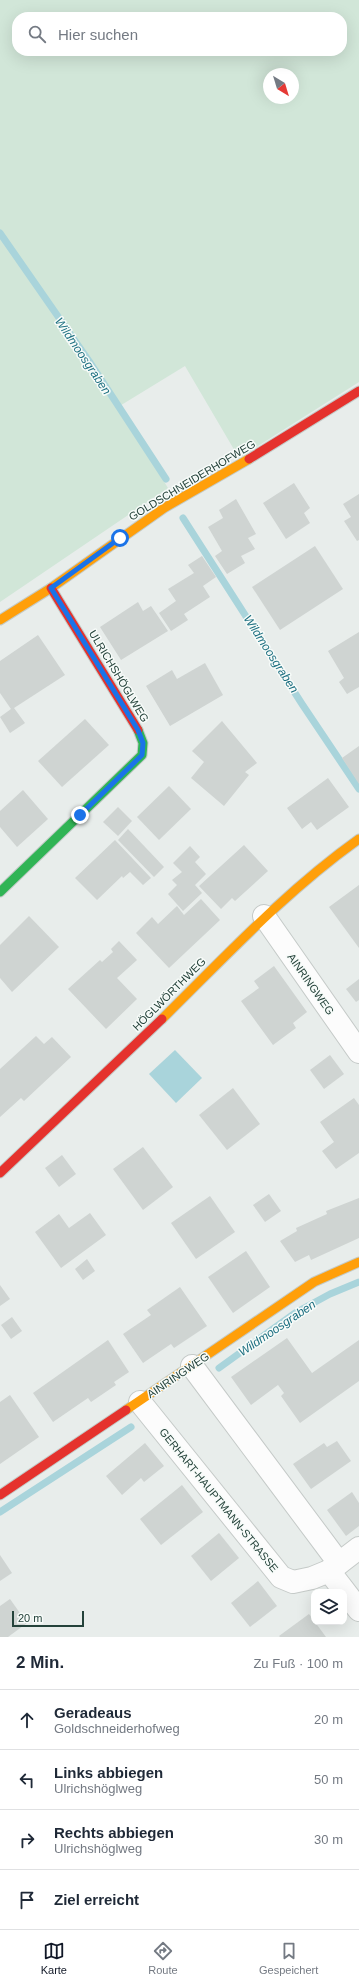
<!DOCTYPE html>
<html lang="de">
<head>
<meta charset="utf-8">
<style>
  body { margin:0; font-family:Helvetica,sans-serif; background:#f2f2f3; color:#1f2937 }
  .controls { position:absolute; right:12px; bottom:12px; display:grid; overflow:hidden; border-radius:8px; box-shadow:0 4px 16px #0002 }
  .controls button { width:36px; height:36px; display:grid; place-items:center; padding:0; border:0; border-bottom:1px solid #e0e1e3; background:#fff; color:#1f2937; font:20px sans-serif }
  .compass { position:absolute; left:263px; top:68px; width:36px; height:36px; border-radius:50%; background:#fff; box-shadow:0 4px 16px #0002; rotate:142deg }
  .scale { position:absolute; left:12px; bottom:10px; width:72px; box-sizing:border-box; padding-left:4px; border:2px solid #24423a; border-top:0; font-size:11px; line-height:14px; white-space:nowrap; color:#24423a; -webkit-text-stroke:3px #f7fbf9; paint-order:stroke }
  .stop { position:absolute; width:12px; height:12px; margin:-9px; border:3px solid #1a73e8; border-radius:50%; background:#fff }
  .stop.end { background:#1a73e8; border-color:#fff; box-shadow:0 1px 4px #0008 }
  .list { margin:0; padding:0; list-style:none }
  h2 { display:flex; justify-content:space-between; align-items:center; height:52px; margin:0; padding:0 16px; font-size:17px }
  h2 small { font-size:13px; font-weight:400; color:#747a83 }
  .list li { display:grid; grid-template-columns:26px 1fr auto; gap:12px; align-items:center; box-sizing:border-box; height:60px; padding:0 16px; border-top:1px solid #e0e1e3 }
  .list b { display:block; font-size:15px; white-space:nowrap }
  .list p { margin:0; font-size:13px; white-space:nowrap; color:#747a83 }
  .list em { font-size:13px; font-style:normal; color:#747a83 }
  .icon { flex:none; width:22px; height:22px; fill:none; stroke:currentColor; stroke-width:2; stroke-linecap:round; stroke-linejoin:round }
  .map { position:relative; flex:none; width:359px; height:1637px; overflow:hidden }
  .search { position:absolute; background:#fff; box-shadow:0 4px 16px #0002; left:12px; right:12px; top:12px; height:44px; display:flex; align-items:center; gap:10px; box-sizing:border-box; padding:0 14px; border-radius:16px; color:#747a83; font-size:15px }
  .sheet { height:292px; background:#fff }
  nav { display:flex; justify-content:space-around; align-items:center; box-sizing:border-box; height:56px; border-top:1px solid #e0e1e3; background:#fff; font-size:11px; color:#747a83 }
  nav a { display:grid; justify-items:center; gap:2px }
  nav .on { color:#111827 }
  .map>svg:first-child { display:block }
  .green { fill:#d1e6d8; fill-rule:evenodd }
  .water { fill:#a9d4db }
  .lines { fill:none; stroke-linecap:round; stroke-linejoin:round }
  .stream { stroke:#a9d4db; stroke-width:7 }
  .building { fill:#cfd4d2 }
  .street-casing { stroke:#c5cac8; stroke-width:24 }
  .fast-casing { stroke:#c3cbc8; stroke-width:11 }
  .slow-casing { stroke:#c3cbc8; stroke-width:11 }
  .jam-casing { stroke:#c3cbc8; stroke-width:11 }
  .street { stroke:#fcfcfc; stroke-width:22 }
  .fast { stroke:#30b455; stroke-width:9 }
  .slow { stroke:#ff9f0a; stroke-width:9 }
  .jam { stroke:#e5322d; stroke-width:9 }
  .route { stroke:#1a73e8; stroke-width:5 }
  .labels { text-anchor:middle; stroke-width:3; stroke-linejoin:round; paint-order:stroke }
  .street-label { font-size:11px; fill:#24423a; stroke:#f7fbf9 }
  .water-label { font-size:12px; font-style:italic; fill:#1c6f80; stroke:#f7fbf9 }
</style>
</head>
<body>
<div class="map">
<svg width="359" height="1637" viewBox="0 0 359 1637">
  <rect width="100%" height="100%" fill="#e8edeb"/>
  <path class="green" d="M0 0H359V382L239 458 185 366 118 407 168 488 0 602ZM17 17H342V51H17ZM269 74H293V98H269Z"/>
  <polygon class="water" points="175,1050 202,1078 176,1103 149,1074"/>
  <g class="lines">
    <g class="stream">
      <polyline points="0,233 89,361 166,479"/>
      <polyline points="183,518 302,704 359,789"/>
      <polyline points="219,1368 295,1313 330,1294 359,1282"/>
      <polyline points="0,1512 131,1427"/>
    </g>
  </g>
  <g class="building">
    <polygon points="294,483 310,508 304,513 310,523 286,539 263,503"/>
    <polygon points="359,494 359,540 357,541 344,521 351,517 343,504"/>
    <polygon points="236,499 256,534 248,538 255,549 241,556 245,563 227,574 215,556 222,551 208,527 223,518 219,510"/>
    <polygon points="315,546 343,589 280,630 252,587"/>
    <polygon points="202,556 216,577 203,586 210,597 184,614 188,620 171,631 159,613 176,601 168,589 194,573 188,565"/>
    <polygon points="138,602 143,611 151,606 168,631 121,660 100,627"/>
    <polygon points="359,632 359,687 347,694 339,682 344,678 328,651"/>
    <polygon points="38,635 65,675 14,708 25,723 10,733 0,717 11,709 0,693 0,661"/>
    <polygon points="205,663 223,695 170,726 146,686 172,670 177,679"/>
    <polygon points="85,719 109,745 62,787 38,761"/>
    <polygon points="222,721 257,763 245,772 249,775 224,806 191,778 204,762 192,751"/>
    <polygon points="359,746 359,784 342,758"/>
    <polygon points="328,778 349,807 317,830 311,822 302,829 287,808"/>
    <polygon points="169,786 191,809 159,840 137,817"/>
    <polygon points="23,790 48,819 17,847 0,827 0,811"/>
    <polygon points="118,807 132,821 118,836 103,822"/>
    <polygon points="128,829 164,867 154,877 118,840"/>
    <polygon points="115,840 151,878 143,885 130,872 123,878 122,876 97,900 75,878"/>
    <polygon points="244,845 268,871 235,901 232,898 221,909 199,886"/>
    <polygon points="190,846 200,857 195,862 206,874 195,885 202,893 183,911 168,894 177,885 172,880 182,872 173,863"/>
    <polygon points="359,885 359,948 329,907"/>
    <polygon points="201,899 220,920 169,968 136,933 152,917 158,924 177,906 184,915"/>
    <polygon points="29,916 59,947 12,992 0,978 0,945"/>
    <polygon points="119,941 137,960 117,978 137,999 106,1029 68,989 100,960 102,962 113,952 111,949"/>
    <polygon points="274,966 307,1012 293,1023 296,1028 273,1045 241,1001 259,988 254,981"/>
    <polygon points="359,979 359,1000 356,1002 346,989"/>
    <polygon points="36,1036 44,1044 52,1037 71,1057 24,1101 21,1098 0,1117 0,1069"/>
    <polygon points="330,1055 344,1074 324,1089 310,1070"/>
    <polygon points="233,1088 260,1124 227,1150 199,1115"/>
    <polygon points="354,1098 359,1105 359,1153 336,1169 322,1151 334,1142 320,1122"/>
    <polygon points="143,1147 173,1187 143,1210 113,1169"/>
    <polygon points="62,1155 76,1174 59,1187 45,1168"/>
    <polygon points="269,1194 281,1211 265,1222 253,1205"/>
    <polygon points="210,1196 235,1232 196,1259 171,1223"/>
    <polygon points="359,1198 359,1238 311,1260 309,1255 295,1262 280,1241 297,1231 296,1228 327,1214 326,1211"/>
    <polygon points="90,1213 106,1235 61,1268 35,1232 59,1214 69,1228"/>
    <polygon points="246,1251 270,1287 233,1313 208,1277"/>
    <polygon points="87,1259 95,1271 83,1280 75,1269"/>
    <polygon points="0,1285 10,1299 0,1306"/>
    <polygon points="180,1287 207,1326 174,1348 171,1344 143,1363 123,1334 151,1315 147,1310"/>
    <polygon points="12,1317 22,1331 11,1339 1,1325"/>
    <polygon points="287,1338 312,1373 359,1340 359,1381 300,1423 281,1396 284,1393 278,1385 251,1405 231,1377"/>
    <polygon points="108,1340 129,1372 114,1382 116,1385 91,1402 88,1398 53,1422 33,1393"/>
    <polygon points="10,1395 39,1437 0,1464 0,1402"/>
    <polygon points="337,1441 351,1461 311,1489 293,1464 324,1443 327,1447"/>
    <polygon points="145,1443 164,1466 144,1482 141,1478 122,1495 106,1476"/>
    <polygon points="182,1485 203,1512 161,1545 140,1519"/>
    <polygon points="352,1492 359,1503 359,1526 346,1536 327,1510"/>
    <polygon points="219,1533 239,1558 211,1581 191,1556"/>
    <polygon points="0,1555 12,1573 0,1581"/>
    <polygon points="258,1581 277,1606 250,1627 231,1603"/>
    <polygon points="10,1599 27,1623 8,1637 0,1637 0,1606"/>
    <polygon points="309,1614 326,1637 280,1637 279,1636"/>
  </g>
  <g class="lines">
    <g class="street-casing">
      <g id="street">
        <polyline points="264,916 359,1052"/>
        <polyline points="192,1366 339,1563"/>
        <polyline points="140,1402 281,1577 293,1582 312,1578 329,1571 359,1610"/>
        <polyline points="329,1571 359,1548"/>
      </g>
    </g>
    <g class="fast-casing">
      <polyline id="fast" points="0,892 142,755 143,743 138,730"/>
    </g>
    <g class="slow-casing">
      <g id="slow">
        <polyline points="0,620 51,588 164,508 249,459"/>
        <path d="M162 1019C226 956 286 891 359 839"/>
        <polyline points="126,1410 314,1282 359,1262"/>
      </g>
    </g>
    <g class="jam-casing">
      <g id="jam">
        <polyline points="249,459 359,391"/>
        <polyline points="51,588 138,730"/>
        <polyline points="0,1173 162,1019"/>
        <polyline points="0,1495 126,1410"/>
      </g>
    </g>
    <use href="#street" class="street"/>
    <use href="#fast" class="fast"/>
    <use href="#slow" class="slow"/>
    <use href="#jam" class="jam"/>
  </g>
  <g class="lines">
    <polyline class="route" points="80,815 142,755 143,743 138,730 51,588 120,538"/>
  </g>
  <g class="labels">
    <g class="street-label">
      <text transform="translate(192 480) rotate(-31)" y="4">GOLDSCHNEIDERHOFWEG</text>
      <text transform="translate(119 676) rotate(59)" y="4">ULRICHSHÖGLWEG</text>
      <text transform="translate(311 984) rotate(55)" y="4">AINRINGWEG</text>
      <text transform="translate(169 994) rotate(-45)" y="4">HÖGLWÖRTHWEG</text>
      <text transform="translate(178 1375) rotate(-34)" y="4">AINRINGWEG</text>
      <text transform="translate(219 1500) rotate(51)" y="4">GERHART-HAUPTMANN-STRASSE</text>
    </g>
    <g class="water-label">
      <text transform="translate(83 356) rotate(56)" y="4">Wildmoosgraben</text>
      <text transform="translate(271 654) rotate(57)" y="4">Wildmoosgraben</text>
      <text transform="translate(277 1328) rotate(-34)" y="4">Wildmoosgraben</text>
    </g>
  </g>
</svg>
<div class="controls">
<button><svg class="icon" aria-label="layers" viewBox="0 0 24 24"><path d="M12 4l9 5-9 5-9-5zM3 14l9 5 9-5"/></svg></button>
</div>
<svg class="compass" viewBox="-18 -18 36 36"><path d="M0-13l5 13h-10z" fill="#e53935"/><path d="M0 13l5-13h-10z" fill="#747a83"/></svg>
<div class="scale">20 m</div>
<div class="stop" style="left:120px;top:538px"></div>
<div class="stop end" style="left:80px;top:815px"></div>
<div class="search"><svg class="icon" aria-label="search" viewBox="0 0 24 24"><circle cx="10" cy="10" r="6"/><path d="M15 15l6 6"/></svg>Hier suchen</div>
</div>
<section class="sheet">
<h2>2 Min.<small>Zu Fuß · 100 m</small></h2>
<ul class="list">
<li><svg class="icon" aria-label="ahead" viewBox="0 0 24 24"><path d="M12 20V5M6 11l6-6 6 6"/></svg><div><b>Geradeaus</b><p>Goldschneiderhofweg</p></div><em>20 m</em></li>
<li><svg class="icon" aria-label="left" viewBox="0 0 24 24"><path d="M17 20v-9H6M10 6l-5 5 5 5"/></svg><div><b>Links abbiegen</b><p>Ulrichshöglweg</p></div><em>50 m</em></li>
<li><svg class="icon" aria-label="right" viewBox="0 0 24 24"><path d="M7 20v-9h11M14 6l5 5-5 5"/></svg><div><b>Rechts abbiegen</b><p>Ulrichshöglweg</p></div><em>30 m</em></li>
<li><svg class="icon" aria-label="arrive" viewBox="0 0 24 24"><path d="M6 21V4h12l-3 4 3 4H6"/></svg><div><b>Ziel erreicht</b></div></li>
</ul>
</section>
<nav>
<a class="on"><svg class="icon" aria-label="map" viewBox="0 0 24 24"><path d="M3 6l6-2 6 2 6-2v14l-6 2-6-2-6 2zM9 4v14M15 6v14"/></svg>Karte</a>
<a><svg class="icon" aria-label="directions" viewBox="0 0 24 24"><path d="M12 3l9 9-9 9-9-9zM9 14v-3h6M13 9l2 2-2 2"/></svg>Route</a>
<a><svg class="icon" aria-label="saved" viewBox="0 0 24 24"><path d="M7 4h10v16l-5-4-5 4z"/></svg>Gespeichert</a>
</nav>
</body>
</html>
